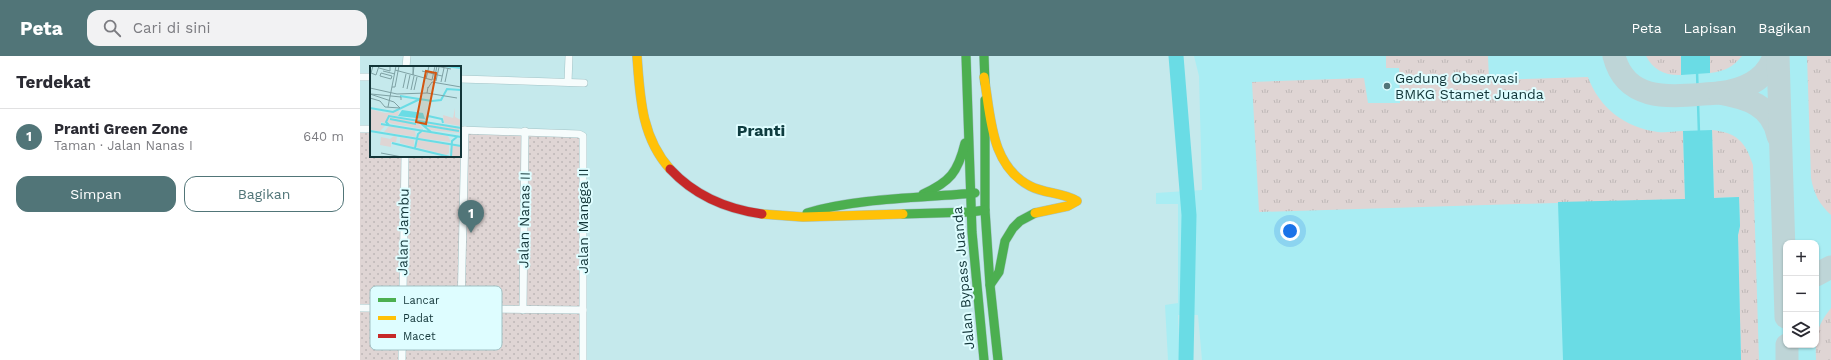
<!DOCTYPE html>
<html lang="id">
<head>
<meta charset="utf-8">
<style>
  body { margin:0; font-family:"Work Sans",sans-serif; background:#f2f2f3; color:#2b2b33 }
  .controls { position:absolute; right:12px; bottom:12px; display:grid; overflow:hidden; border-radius:8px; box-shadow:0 1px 3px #0004 }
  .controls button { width:36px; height:36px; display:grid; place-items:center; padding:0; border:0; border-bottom:1px solid #e1e1e2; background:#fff; color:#2b2b33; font:20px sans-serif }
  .you { position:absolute; left:930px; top:175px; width:14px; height:14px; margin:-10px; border:3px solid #fff; border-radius:50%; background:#1a73e8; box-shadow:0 0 0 6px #1a73e833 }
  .badge { display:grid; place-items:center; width:26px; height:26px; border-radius:50%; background:#517578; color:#fff; font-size:13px; font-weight:700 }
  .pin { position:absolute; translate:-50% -33px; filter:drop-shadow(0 1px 2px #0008) }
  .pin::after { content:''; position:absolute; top:21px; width:14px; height:12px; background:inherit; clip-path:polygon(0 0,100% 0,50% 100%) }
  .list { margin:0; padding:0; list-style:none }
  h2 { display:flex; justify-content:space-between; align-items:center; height:52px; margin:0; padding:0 16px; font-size:17px }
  h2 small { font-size:13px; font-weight:400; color:#7c7c81 }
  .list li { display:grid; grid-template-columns:26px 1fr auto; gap:12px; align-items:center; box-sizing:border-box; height:56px; padding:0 16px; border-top:1px solid #e1e1e2 }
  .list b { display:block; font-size:15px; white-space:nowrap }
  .list p { margin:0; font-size:13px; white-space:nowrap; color:#7c7c81 }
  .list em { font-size:13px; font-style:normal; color:#7c7c81 }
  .actions { display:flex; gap:8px; padding:12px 16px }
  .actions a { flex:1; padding:9px 0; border:1px solid #517578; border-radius:12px; text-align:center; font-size:14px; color:#517578 }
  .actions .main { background:#517578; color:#fff }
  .icon { flex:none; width:22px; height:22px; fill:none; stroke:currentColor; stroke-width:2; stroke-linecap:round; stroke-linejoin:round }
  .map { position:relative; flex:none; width:1471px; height:304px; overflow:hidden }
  header { display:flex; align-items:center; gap:24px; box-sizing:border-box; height:56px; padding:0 20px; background:#517578; color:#fff }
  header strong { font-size:19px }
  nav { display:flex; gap:22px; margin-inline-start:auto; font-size:14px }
  .search { width:280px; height:36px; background:#f2f2f3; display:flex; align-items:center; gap:10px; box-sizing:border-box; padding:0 14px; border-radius:12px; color:#7c7c81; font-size:15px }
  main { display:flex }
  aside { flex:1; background:#fff }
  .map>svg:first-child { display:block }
  .built { fill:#a9edf3; fill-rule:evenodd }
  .grass { fill:url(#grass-tufts) }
  .park { fill:url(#park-dots) }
  .water { fill:#6adce5 }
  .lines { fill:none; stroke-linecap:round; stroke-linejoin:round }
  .stream { stroke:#6adce5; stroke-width:2.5 }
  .river { stroke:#6adce5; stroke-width:15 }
  .taxiway { stroke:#bed5d7; stroke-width:23 }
  .street-casing { stroke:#a3c3c6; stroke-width:8 }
  .fast-casing { stroke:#a3c3c6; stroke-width:10 }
  .slow-casing { stroke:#a3c3c6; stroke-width:10 }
  .jam-casing { stroke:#a3c3c6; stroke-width:10 }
  .street { stroke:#f6fcfc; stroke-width:7 }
  .fast { stroke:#4caf50; stroke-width:9 }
  .slow { stroke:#ffc107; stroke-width:9 }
  .jam { stroke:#c62828; stroke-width:9 }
  .poi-dot { fill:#517578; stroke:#defdff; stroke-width:1.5 }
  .labels { text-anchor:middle; stroke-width:4; stroke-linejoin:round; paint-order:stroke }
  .poi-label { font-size:14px; fill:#133639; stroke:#defdff; text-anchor:start }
  .street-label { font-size:14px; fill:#133639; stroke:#defdff }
  .quarter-label { font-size:16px; font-weight:bold; fill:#0e3c3f; stroke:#defdff }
  .inset-river { fill:none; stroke:#6adce5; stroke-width:2 }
  .inset-road { fill:none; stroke:#7ea1a4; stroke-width:1 }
  .view { fill:#d35610; fill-opacity:0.15; stroke:#d35610; stroke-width:2 }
  .inset-edge { fill:none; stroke:#133639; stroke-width:2 }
  .key { fill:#defdff; stroke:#a1c1c4; stroke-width:1 }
  .key-label { font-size:11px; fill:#133639 }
</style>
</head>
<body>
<header>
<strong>Peta</strong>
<div class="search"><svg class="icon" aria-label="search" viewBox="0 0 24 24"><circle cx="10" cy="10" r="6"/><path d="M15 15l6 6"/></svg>Cari di sini</div>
<nav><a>Peta</a><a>Lapisan</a><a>Bagikan</a></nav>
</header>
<main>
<aside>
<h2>Terdekat<small></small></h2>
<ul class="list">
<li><span class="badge">1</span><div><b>Pranti Green Zone</b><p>Taman · Jalan Nanas I</p></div><em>640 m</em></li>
</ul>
<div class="actions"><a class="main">Simpan</a><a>Bagikan</a></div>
</aside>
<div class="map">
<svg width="1471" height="304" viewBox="0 0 1471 304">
  <defs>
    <pattern id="grass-tufts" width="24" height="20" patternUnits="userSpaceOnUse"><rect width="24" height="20" fill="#dfd5d4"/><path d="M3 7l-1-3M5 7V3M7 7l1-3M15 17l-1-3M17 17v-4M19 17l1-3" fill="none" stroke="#beb7b7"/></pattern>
    <pattern id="park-dots" width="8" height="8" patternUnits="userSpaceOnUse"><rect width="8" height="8" fill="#dfd5d4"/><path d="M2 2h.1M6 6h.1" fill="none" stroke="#beb7b7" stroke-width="1.8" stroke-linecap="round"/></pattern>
  </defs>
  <rect width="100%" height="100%" fill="#c5e9ec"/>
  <path class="built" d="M834 0H1471V304H842L838 259H818L820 304H808L805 249 818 247V148H796V137L842 134 839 20ZM1426 187H1456V289H1426Z"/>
  <g class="grass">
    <path d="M1026 0H1128L1129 24 1228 21C1239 52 1266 72 1298 76 1306 77 1315 75 1323 75L1325 143 899 156 892 26 1004 22 1008 47H1040L1039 12H1026Z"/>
    <path d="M1286 0H1321V19C1306 20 1293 14 1286 0Z"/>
    <path d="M1350 0H1382C1373 11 1365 15 1350 17Z"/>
    <path d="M1447 0H1471V159C1459 148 1454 138 1451 122Z"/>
    <path d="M1352 74C1377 77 1385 85 1393 109L1399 304H1381L1378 179 1380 170 1379 141 1354 142Z"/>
    <path d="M1471 252V304H1456C1455 280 1456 271 1471 252Z"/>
  </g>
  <polygon class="park" points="0,73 11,73 11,100 100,100 100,74 222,79 222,304 0,304"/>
  <g class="water">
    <polygon points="1321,0 1350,0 1350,17 1321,19"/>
    <polygon points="1352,74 1354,142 1379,141 1380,170 1378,179 1381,304 1203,304 1198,146 1325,143 1323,75"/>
  </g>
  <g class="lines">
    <polyline class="stream" points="1337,15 1339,78"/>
    <polyline class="river" points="816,0 829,159 826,304"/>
    <g class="taxiway">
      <path d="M1254 0C1267 51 1319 39 1359 37"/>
      <path d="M1414 0C1406 25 1383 34 1359 37 1387 42 1412 49 1418 80"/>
      <polyline points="1418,0 1426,261"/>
      <polyline points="1456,219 1471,211"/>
      <polyline points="1427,289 1427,304"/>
    </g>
    <g class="street-casing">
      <g id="street">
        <polyline points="46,11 47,0"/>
        <polyline points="0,21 11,21"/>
        <polyline points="100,23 224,27"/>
        <polyline points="208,26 209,0"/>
        <polyline points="0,73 11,73"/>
        <polyline points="100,74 219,78 223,80 223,304"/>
        <polyline points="0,252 223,254"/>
        <polyline points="101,253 105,74"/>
        <polyline points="163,254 165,75"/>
        <polyline points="42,304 45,100"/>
      </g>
    </g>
    <g class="fast-casing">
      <g id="fast">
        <polyline points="606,0 612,176 624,304"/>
        <polyline points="624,0 625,27"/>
        <polyline points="625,44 625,154 630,229 638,304"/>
        <path d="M563 138C590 126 598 116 605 87"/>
        <path d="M447 157C497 142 562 142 615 137"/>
        <polyline points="543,158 611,156 625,154"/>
        <polyline points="630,229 639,216 645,185 653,172 660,165 675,157"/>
      </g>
    </g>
    <g class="slow-casing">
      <g id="slow">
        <path d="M277 0C280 40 281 81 310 113"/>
        <path d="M624 21C631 60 630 109 670 130 685 138 703 136 717 145L708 150 675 157"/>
        <polyline points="402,158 443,161 543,158"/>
      </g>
    </g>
    <g class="jam-casing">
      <path id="jam" d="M310 113C335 140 366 153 402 158"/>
    </g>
    <use href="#street" class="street"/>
    <use href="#fast" class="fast"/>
    <use href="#slow" class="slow"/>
    <use href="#jam" class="jam"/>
  </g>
  <circle class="poi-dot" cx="1027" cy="30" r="4"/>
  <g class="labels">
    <g class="poi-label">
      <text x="1035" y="27">Gedung Observasi<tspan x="1035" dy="16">BMKG Stamet Juanda</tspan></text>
    </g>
    <g class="street-label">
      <text transform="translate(164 164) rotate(-89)" y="5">Jalan Nanas II</text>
      <text transform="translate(223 165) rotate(-90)" y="5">Jalan Mangga II</text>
      <text transform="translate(43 176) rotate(-89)" y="5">Jalan Jambu</text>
      <text transform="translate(603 222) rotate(-95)" y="5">Jalan Bypass Juanda</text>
    </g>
    <g class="quarter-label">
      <text x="401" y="80">Pranti</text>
    </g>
  </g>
  <g transform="translate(10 10)">
    <rect width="91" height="91" fill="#c5e9ec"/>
    <path d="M85 42V51L91 54 90 60 74 57 73 49 83 52ZM0 43 15 47 29 45 28 50 55 53 19 49 15 57 11 56V59L15 60 10 65 0 64ZM20 51 47 56 53 63 23 58 17 56ZM52 56 89 62 90 67 60 64ZM19 60 45 65 46 71 14 66ZM53 66 78 70 81 76 48 72 49 68ZM24 70 27 71 26 76H21V81L10 79 11 71 20 73ZM30 71 44 74V81L30 77ZM48 74 79 79V87L76 89 46 81ZM80 85a6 6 0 1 1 12 0a6 6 0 1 1-12 0Z" fill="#dfd5d4"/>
    <path d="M32 44 53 47 55 53 28 50Z" fill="#6adce5"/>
    <path class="inset-river" d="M75 0 91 2M30 30 62 35 71 34 77 23 91 24M0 42 23 46 50 33M20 53 46 58M56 54 58 50 72 53 73 57M48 55 61 66M11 58 91 71M19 59 16 56 19 50 91 62M53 59 89 65M0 65 91 80M22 77 80 91M45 82 48 68 53 64M81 91 82 75 88 70"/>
    <path class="inset-road" d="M3 0 1 7 6 9 9 0M43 0V9L44 0M66 0 81 3M9 2 20 5V0M25 4 62 14 65 0M13 5 25 8M52 5 72 10M11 7 22 10 21 13 10 10ZM56 13 59 0M64 14 67 0M66 15 69 1M71 16 74 2M75 16 78 2M22 21H25L29 0M0 22 27 28 57 27 58 21M33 22 36 8M58 22 62 16 91 21M37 23 40 9M41 24 44 10M44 24 47 11M57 27 87 32M0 28 24 36 30 42 15 41 10 35 0 32M1 28 31 31V34M18 41 26 0M11 87 32 91"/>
    <path class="view" d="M56 5 66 7 56 58 46 56Z"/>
    <rect width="91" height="91" class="inset-edge"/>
  </g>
  <rect x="10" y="230" width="132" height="64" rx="6" class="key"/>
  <rect x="18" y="242" width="18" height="4" fill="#4caf50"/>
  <rect x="18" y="260" width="18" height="4" fill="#ffc107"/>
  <rect x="18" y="278" width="18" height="4" fill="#c62828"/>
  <g class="key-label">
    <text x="43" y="248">Lancar</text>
    <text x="43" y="266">Padat</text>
    <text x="43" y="284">Macet</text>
  </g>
</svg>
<div class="controls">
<button>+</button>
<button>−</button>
<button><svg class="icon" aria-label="layers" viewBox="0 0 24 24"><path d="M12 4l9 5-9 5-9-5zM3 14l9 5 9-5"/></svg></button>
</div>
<div class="you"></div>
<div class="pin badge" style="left:111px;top:177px">1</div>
</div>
</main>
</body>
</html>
